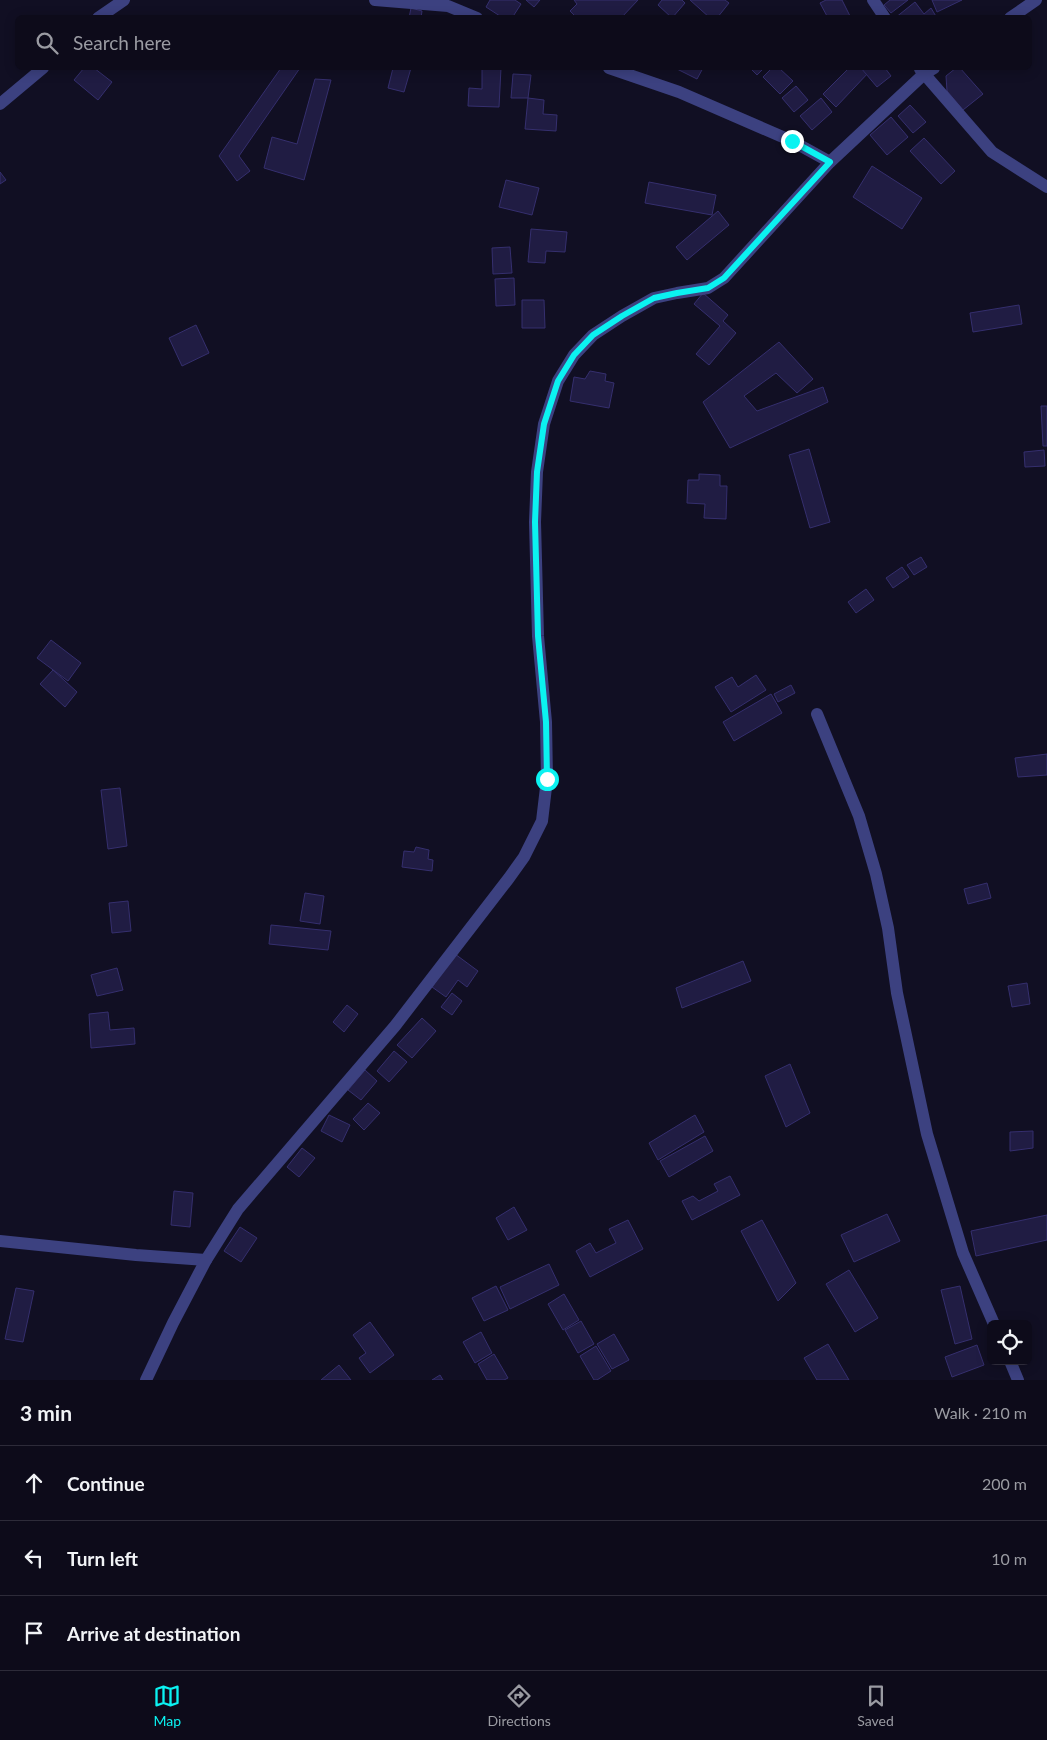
<!DOCTYPE html>
<html lang="en">
<head>
<meta charset="utf-8">
<style>
  body { margin:0; font-family:Lato,sans-serif; background:#1b1927; color:#f1f3f6 }
  .controls { position:absolute; right:15px; bottom:15px; display:grid; overflow:hidden; border-radius:8px; box-shadow:0 2px 12px #0003 }
  .controls button { width:45px; height:45px; display:grid; place-items:center; padding:0; border:0; border-bottom:1px solid #2d2b39; background:#0d0b1a; color:#f1f3f6; font:25px sans-serif }
  .stop { position:absolute; width:15px; height:15px; margin:-11px; border:4px solid #0bf2f1; border-radius:50%; background:#fff }
  .stop.end { background:#0bf2f1; border-color:#fff; box-shadow:0 1px 5px #0008 }
  .list { margin:0; padding:0; list-style:none }
  h2 { display:flex; justify-content:space-between; align-items:center; height:65px; margin:0; padding:0 20px; font-size:21px }
  h2 small { font-size:16px; font-weight:400; color:#9a9ba2 }
  .list li { display:grid; grid-template-columns:32px 1fr auto; gap:15px; align-items:center; box-sizing:border-box; height:75px; padding:0 20px; border-top:1px solid #2d2b39 }
  .list b { display:block; font-size:19px; white-space:nowrap }
  .list em { font-size:16px; font-style:normal; color:#9a9ba2 }
  .icon { flex:none; width:28px; height:28px; fill:none; stroke:currentColor; stroke-width:2; stroke-linecap:round; stroke-linejoin:round }
  .map { position:relative; flex:none; width:1047px; height:1380px; overflow:hidden }
  .search { position:absolute; background:#0d0b1a; box-shadow:0 2px 12px #0003; left:15px; right:15px; top:15px; height:55px; display:flex; align-items:center; gap:12px; box-sizing:border-box; padding:0 18px; border-radius:8px; color:#9a9ba2; font-size:19px }
  .sheet { height:290px; background:#0d0b1a }
  nav { display:flex; justify-content:space-around; align-items:center; box-sizing:border-box; height:70px; border-top:1px solid #2d2b39; background:#0d0b1a; font-size:14px; color:#9a9ba2 }
  nav a { display:grid; justify-items:center; gap:2px }
  nav .on { color:#0bf2f1 }
  .map>svg:first-child { display:block }
  .building { fill:#201c43; stroke:#352f6e }
  .lines { fill:none; stroke-linecap:round; stroke-linejoin:round }
  .minor { stroke:#3c4180; stroke-width:12 }
  .route { stroke:#0bf2f1; stroke-width:6 }
</style>
</head>
<body>
<div class="map">
<svg width="1047" height="1380" viewBox="0 0 1047 1380">
  <rect width="100%" height="100%" fill="#110f23"/>
  <g class="building">
    <polygon points="490,0 515,0 521,4 512,18 503,18 486,7"/>
    <polygon points="526,0 540,0 534,7"/>
    <polygon points="574,0 638,0 621,18 577,18 570,11 577,4"/>
    <polygon points="662,0 682,0 685,3 672,18 658,5"/>
    <polygon points="690,0 725,0 729,3 717,18 710,18"/>
    <polygon points="826,0 842,0 851,18 828,18 820,3"/>
    <polygon points="890,0 908,0 891,13 884,5"/>
    <polygon points="932,0 962,0 937,12"/>
    <polygon points="915,2 924,14 931,8 937,18 895,18"/>
    <polygon points="411,8 422,11 421,18 409,18"/>
    <polygon points="84,68 94,68 112,82 98,100 74,80"/>
    <polygon points="281,68 300,68 239,156 250,171 237,181 219,156"/>
    <polygon points="393,68 411,68 404,92 388,88"/>
    <polygon points="482,68 501,68 499,107 468,106 469,88 482,89"/>
    <polygon points="675,68 703,68 697,79"/>
    <polygon points="750,68 764,68 757,75"/>
    <polygon points="772,68 779,68 793,81 780,94 763,77"/>
    <polygon points="849,68 867,68 870,71 836,107 823,94"/>
    <polygon points="861,68 885,68 891,76 877,87"/>
    <polygon points="956,68 960,68 983,94 963,110 947,91 946,76"/>
    <polygon points="513,74 531,75 528,98 511,98"/>
    <polygon points="315,79 331,80 304,180 264,168 272,137 297,144"/>
    <polygon points="796,86 808,100 794,112 782,98"/>
    <polygon points="528,98 544,100 543,114 557,115 556,131 525,129"/>
    <polygon points="821,98 832,112 812,130 800,116"/>
    <polygon points="910,105 926,122 913,133 898,116"/>
    <polygon points="891,117 908,137 887,155 870,135"/>
    <polygon points="924,138 955,171 941,184 910,151"/>
    <polygon points="872,166 922,198 902,229 853,197"/>
    <polygon points="0,172 6,180 0,184"/>
    <polygon points="506,180 539,188 532,215 499,207"/>
    <polygon points="649,182 716,195 712,215 645,203"/>
    <polygon points="718,211 729,225 687,260 676,247"/>
    <polygon points="531,229 567,232 565,252 546,251 545,263 528,262"/>
    <polygon points="510,247 512,273 493,274 492,248"/>
    <polygon points="514,278 515,305 496,306 495,279"/>
    <polygon points="703,293 728,315 723,321 736,333 709,365 696,354 720,326 694,304"/>
    <polygon points="522,300 544,300 545,328 522,328"/>
    <polygon points="1019,305 1022,324 973,332 970,313"/>
    <polygon points="196,325 209,353 182,366 169,338"/>
    <polygon points="779,342 813,379 797,393 776,373 744,396 757,411 823,387 828,402 730,448 703,402"/>
    <polygon points="590,371 606,374 605,381 614,383 609,408 570,401 574,377 585,379"/>
    <polygon points="1041,406 1047,406 1047,446 1043,446"/>
    <polygon points="809,449 830,522 810,528 789,455"/>
    <polygon points="1044,450 1045,466 1025,467 1024,452"/>
    <polygon points="699,474 720,475 720,486 727,486 726,519 704,518 705,504 687,503 688,480 699,480"/>
    <polygon points="921,557 927,567 914,575 907,565"/>
    <polygon points="902,567 909,577 893,588 886,578"/>
    <polygon points="866,589 874,600 856,613 848,602"/>
    <polygon points="51,640 81,663 68,681 37,658"/>
    <polygon points="53,670 77,692 65,707 40,684"/>
    <polygon points="756,675 766,690 731,712 715,687 732,677 738,687"/>
    <polygon points="791,685 795,693 778,702 774,694"/>
    <polygon points="771,694 782,713 734,741 723,722"/>
    <polygon points="1047,754 1047,775 1018,777 1015,758"/>
    <polygon points="120,788 127,846 108,849 101,790"/>
    <polygon points="416,847 429,850 428,859 433,860 432,871 402,867 404,851 414,852"/>
    <polygon points="987,883 991,898 968,904 964,889"/>
    <polygon points="305,893 324,896 320,924 300,921"/>
    <polygon points="128,901 131,931 112,933 109,903"/>
    <polygon points="271,925 331,931 328,950 269,944"/>
    <polygon points="455,954 478,971 467,987 458,980 446,997 432,987"/>
    <polygon points="743,961 751,981 682,1008 676,988"/>
    <polygon points="117,968 123,990 97,996 91,975"/>
    <polygon points="1027,983 1030,1004 1012,1007 1008,986"/>
    <polygon points="452,993 462,1001 452,1015 441,1007"/>
    <polygon points="347,1005 358,1014 344,1032 333,1022"/>
    <polygon points="108,1012 110,1030 134,1028 135,1044 91,1048 89,1014"/>
    <polygon points="422,1018 436,1031 412,1058 397,1045"/>
    <polygon points="394,1051 407,1062 389,1082 377,1071"/>
    <polygon points="790,1064 810,1113 786,1127 765,1076"/>
    <polygon points="365,1070 377,1081 361,1100 348,1090"/>
    <polygon points="368,1103 380,1113 364,1130 353,1119"/>
    <polygon points="329,1115 350,1125 342,1142 321,1131"/>
    <polygon points="695,1115 704,1132 658,1160 649,1143"/>
    <polygon points="1033,1131 1033,1148 1010,1151 1010,1132"/>
    <polygon points="705,1136 713,1151 669,1177 660,1161"/>
    <polygon points="302,1148 315,1158 299,1177 287,1167"/>
    <polygon points="730,1176 740,1195 692,1220 682,1201 693,1196 699,1201 718,1191 714,1184"/>
    <polygon points="174,1191 193,1193 190,1227 171,1225"/>
    <polygon points="514,1207 527,1230 508,1240 496,1218"/>
    <polygon points="887,1214 900,1241 854,1262 841,1235"/>
    <polygon points="1047,1215 1047,1240 976,1256 971,1231"/>
    <polygon points="628,1220 643,1249 590,1277 576,1251 590,1243 596,1253 616,1243 609,1229"/>
    <polygon points="762,1220 796,1283 778,1301 741,1231"/>
    <polygon points="240,1227 257,1238 241,1262 224,1251"/>
    <polygon points="549,1264 559,1285 510,1309 500,1287"/>
    <polygon points="849,1270 878,1318 855,1332 826,1284"/>
    <polygon points="496,1286 508,1310 484,1321 472,1298"/>
    <polygon points="960,1286 972,1339 955,1344 941,1290"/>
    <polygon points="16,1288 34,1291 23,1342 5,1339"/>
    <polygon points="564,1294 579,1320 563,1330 548,1304"/>
    <polygon points="581,1321 594,1344 578,1353 565,1330"/>
    <polygon points="370,1322 394,1355 370,1373 359,1358 366,1353 353,1335"/>
    <polygon points="481,1332 492,1353 475,1363 463,1342"/>
    <polygon points="614,1334 629,1360 612,1369 597,1344"/>
    <polygon points="828,1344 849,1380 817,1380 804,1358"/>
    <polygon points="977,1345 984,1365 952,1377 945,1357"/>
    <polygon points="596,1346 611,1371 597,1380 594,1380 580,1356"/>
    <polygon points="494,1354 508,1378 504,1380 487,1380 478,1364"/>
    <polygon points="339,1365 351,1380 321,1380"/>
    <polygon points="440,1375 443,1380 432,1380"/>
  </g>
  <g class="lines">
    <g class="minor">
      <polyline points="375,0 448,6 477,18"/>
      <polyline points="873,0 885,18"/>
      <polyline points="98,18 124,0"/>
      <polyline points="1010,18 1036,0"/>
      <polyline points="609,68 679,92 792,141 830,162"/>
      <polyline points="920,69 992,152 1047,187"/>
      <polyline points="0,104 43,68"/>
      <polyline points="817,714 859,816 876,874 888,928 897,993 927,1134 963,1253 994,1324"/>
      <polyline points="0,1241 136,1255 206,1260"/>
      <polyline points="1010,1361 1018,1380"/>
      <polyline points="146,1380 173,1323 206,1260 238,1209 395,1026 509,878 524,857 542,821 547,779 546,722 538,636 535,522 537,472 544,424 558,381 574,355 593,335 622,316 654,298 677,293 708,288 724,278 830,162 924,74 934,68"/>
    </g>
  </g>
  <g class="lines">
    <polyline class="route" points="547,779 546,722 538,636 535,522 537,472 544,424 558,381 574,355 593,335 622,316 654,298 677,293 708,288 724,278 830,162 792,141"/>
  </g>
</svg>
<div class="controls">
<button><svg class="icon" aria-label="locate" viewBox="0 0 24 24"><circle cx="12" cy="12" r="6"/><path d="M12 2v4M12 18v4M2 12h4M18 12h4"/></svg></button>
</div>
<div class="stop" style="left:547px;top:779px"></div>
<div class="stop end" style="left:792px;top:141px"></div>
<div class="search"><svg class="icon" aria-label="search" viewBox="0 0 24 24"><circle cx="10" cy="10" r="6"/><path d="M15 15l6 6"/></svg>Search here</div>
</div>
<section class="sheet">
<h2>3 min<small>Walk · 210 m</small></h2>
<ul class="list">
<li><svg class="icon" aria-label="ahead" viewBox="0 0 24 24"><path d="M12 20V5M6 11l6-6 6 6"/></svg><div><b>Continue</b></div><em>200 m</em></li>
<li><svg class="icon" aria-label="left" viewBox="0 0 24 24"><path d="M17 20v-9H6M10 6l-5 5 5 5"/></svg><div><b>Turn left</b></div><em>10 m</em></li>
<li><svg class="icon" aria-label="arrive" viewBox="0 0 24 24"><path d="M6 21V4h12l-3 4 3 4H6"/></svg><div><b>Arrive at destination</b></div></li>
</ul>
</section>
<nav>
<a class="on"><svg class="icon" aria-label="map" viewBox="0 0 24 24"><path d="M3 6l6-2 6 2 6-2v14l-6 2-6-2-6 2zM9 4v14M15 6v14"/></svg>Map</a>
<a><svg class="icon" aria-label="directions" viewBox="0 0 24 24"><path d="M12 3l9 9-9 9-9-9zM9 14v-3h6M13 9l2 2-2 2"/></svg>Directions</a>
<a><svg class="icon" aria-label="saved" viewBox="0 0 24 24"><path d="M7 4h10v16l-5-4-5 4z"/></svg>Saved</a>
</nav>
</body>
</html>
